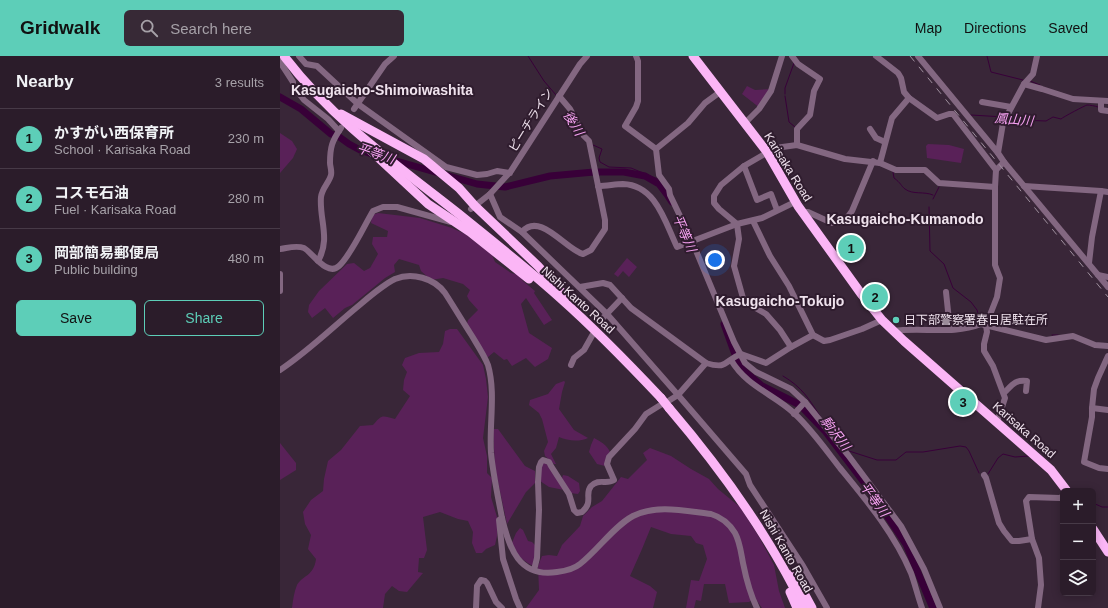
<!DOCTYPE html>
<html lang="en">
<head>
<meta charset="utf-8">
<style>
  body { margin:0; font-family:Helvetica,"Noto Sans JP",sans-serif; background:#372936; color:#f1f3f6 }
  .controls { position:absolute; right:12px; bottom:12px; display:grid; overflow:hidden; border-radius:6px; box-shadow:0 2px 10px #0003 }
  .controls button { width:36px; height:36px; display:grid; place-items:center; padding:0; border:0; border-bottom:1px solid #473a47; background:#2b1c2a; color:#f1f3f6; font:20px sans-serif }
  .you { position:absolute; left:435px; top:204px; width:14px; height:14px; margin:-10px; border:3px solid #fff; border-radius:50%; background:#1a73e8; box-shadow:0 0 0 6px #1a73e833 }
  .badge { display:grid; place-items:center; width:26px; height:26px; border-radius:50%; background:#5dceb8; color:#111; font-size:13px; font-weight:700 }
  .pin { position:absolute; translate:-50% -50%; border:2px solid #fff; box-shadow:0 1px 4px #0006 }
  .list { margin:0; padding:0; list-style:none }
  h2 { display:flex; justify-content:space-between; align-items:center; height:52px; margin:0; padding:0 16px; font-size:17px }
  h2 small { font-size:13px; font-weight:400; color:#a6a1a8 }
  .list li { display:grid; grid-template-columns:26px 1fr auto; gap:12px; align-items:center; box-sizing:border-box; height:60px; padding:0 16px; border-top:1px solid #473a47 }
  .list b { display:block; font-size:15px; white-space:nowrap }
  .list p { margin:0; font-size:13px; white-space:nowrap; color:#a6a1a8 }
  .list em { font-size:13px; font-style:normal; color:#a6a1a8 }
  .actions { display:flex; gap:8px; padding:12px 16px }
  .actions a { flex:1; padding:9px 0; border:1px solid #5dceb8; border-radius:6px; text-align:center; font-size:14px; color:#5dceb8 }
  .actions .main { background:#5dceb8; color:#111 }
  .icon { flex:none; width:22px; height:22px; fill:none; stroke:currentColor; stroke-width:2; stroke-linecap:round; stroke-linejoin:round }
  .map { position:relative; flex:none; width:828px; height:552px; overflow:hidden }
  header { display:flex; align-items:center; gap:24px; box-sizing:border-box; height:56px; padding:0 20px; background:#5dceb8; color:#111 }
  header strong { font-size:19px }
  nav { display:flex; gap:22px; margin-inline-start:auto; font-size:14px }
  .search { width:280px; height:36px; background:#372936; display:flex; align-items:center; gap:10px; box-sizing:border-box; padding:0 14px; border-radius:6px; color:#a6a1a8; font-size:15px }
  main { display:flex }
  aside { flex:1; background:#2b1c2a }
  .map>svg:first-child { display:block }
  .green { fill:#592158 }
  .water { fill:#380038 }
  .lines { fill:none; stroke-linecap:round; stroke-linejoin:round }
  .stream { stroke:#380038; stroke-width:1 }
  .river { stroke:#380038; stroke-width:7 }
  .minor { stroke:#836781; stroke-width:6 }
  .highway { stroke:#fbb6f6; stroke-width:9 }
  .rail { stroke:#9e8f9d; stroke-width:1; stroke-dasharray:7 7; stroke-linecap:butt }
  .highway-bridge { stroke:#fbb6f6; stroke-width:9 }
  .poi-dot { fill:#5dceb8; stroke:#2f1c2e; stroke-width:1.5 }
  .labels { text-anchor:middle; stroke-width:4; stroke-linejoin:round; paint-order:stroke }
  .street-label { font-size:12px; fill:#efe2ed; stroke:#2f1c2e }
  .poi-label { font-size:12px; fill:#efe2ed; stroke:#2f1c2e; text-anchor:start }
  .water-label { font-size:13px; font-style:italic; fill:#f9a3f4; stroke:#2f1c2e }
  .quarter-label { font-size:14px; font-weight:bold; fill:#efe2ed; stroke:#2f1c2e }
</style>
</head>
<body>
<header>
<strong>Gridwalk</strong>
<div class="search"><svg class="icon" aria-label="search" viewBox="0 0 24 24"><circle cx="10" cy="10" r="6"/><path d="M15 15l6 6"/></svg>Search here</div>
<nav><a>Map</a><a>Directions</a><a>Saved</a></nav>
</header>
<main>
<aside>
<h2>Nearby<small>3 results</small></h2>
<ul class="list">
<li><span class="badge">1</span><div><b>かすがい西保育所</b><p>School · Karisaka Road</p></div><em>230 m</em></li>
<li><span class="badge">2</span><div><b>コスモ石油</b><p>Fuel · Karisaka Road</p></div><em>280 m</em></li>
<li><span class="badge">3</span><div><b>岡部簡易郵便局</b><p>Public building</p></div><em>480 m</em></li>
</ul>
<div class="actions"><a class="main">Save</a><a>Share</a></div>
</aside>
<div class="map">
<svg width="828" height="552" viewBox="0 0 828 552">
  <rect width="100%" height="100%" fill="#392638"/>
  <g class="green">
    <polygon points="467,30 475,34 492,33 480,52 462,38"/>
    <polygon points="0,77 12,85 17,93 13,102 0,117"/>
    <polygon points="648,88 669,89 684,93 681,107 647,102 646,90"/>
    <polygon points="98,157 140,162 172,172 185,178 212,199 215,206 231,217 239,219 243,225 255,235 254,237 272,264 264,269 246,242 241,248 249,277 272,292 268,303 255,311 246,302 232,310 227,303 224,304 214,296 208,301 205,301 186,271 188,264 198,254 189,244 187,240 190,234 183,228 163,222 151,224 141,215 139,209 119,203 114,209 115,216 105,222 72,249 65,252 53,262 45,252 32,262 28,256 29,249 39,235 67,208 74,207 84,215 90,212 98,198 92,188 93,181 107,181 108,175 91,167 92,159"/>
    <polygon points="347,202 357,211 349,221 343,215 338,221 334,218"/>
    <path d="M170 273H177L203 309 206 323 208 341 203 382 207 400V417L212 422 211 441 217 461V480L215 489 206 493 202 497H196L192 487 193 476 188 465 178 463 160 456 143 461 147 494 144 502H139L138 516 143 517 127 536 119 535 112 530 105 538 103 552H12C13 544 14 536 17 529 23 519 34 520 36 503L28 493 31 479 25 468 23 456 31 444 43 435 44 423 48 405 61 394 80 370 93 369C102 359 101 359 115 363L130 340 123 334 124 324 127 316 122 309 125 302 139 297 159 296 163 288 165 275Z"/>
    <path d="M284 325 285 326 282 336 279 353 294 374 308 382C299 386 288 385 279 381L276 392 271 398 276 408H274L265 400 264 395 268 386 262 363 259 357 249 349 250 344 268 338 276 328Z"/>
    <polygon points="213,373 218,373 245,410 255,415 255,427 246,436 227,468 215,412"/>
    <path d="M314 382C320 385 327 389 330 396L326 402 325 410 317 408 309 396 311 389Z"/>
    <polygon points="0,387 16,407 16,414 0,424"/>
    <polygon points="370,392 391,400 411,413 429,423 438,433 460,451 479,481 494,509 499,535 505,552 482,552 475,542 469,546 449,547 445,528 424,528 421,545 416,544 414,552 406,552 411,524 419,525 427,503 423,489 416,487 411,480 391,478 371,471 362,493 350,520 370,530 377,536 373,552 246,552 259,534 258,510 262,500 269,499 277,500 282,489 300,470 303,460 312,451 322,445 341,421 348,423 367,404 363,397"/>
    <polygon points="263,407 265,407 268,409 284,434 269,431 260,425 261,411"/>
    <polygon points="283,419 288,420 299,427 300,435 298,438 290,437 282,422"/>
    <path d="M240 472 243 474 248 485 252 486 256 490 253 510C243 505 237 499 231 489L236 477Z"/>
  </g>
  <polygon class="water" points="603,447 629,487 657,552 649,552 623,490 601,457"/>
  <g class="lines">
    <g class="stream">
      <polyline points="248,0 264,25 276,39"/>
      <polyline points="707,0 711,16 743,24"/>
      <polyline points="750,25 760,29"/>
      <polyline points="505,38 505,32 514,7"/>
      <polyline points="505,40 509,66 515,71"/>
      <polyline points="691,59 724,61"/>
      <path d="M729 62 740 64 766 65 773 61 781 63C783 61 806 49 807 49 810 49 815 50 818 51"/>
      <polyline points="313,89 322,93 319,102 320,106 329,111 351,112 378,123 381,127"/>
      <path d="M613 116 614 122C621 127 621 130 625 133 633 139 644 135 653 139"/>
      <polyline points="653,143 659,131"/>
      <polyline points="649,151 650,195 664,208 673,232 691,246 697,254 699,261 706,263"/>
      <polyline points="772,279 778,279"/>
      <path d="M503 320C523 332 528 342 540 360"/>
      <polyline points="569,395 597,404 616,404 626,396 643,396 680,390 686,391 689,395 699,417"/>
      <polyline points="708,418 718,402 723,398 735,401 749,400"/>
      <polyline points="790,432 795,435"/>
      <polyline points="813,447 822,451 828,451"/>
    </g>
    <g class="river">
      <polyline points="0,41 21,53 51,78 58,80 69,88 80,94 95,99"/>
      <polyline points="113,104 197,128 225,131 270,120 314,116 344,116 365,120 379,128 388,140 392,146"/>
      <polyline points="444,268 457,304 463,314 482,330 520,349 545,375 608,458"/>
    </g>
    <g class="minor">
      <polyline points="19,0 26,8 37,10 78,48 166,111 197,119 207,118 217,115 230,117"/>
      <polyline points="356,0 358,5 358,45 356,51 345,70 376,93 379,119 389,133 390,139 412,185 454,286 465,307 476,316 511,333 525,346 568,399 621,470 644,513 660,552"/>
      <polyline points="512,0 518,8 540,23 534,35 530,59 517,73 517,89"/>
      <polyline points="596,0 618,17 621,22 624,36 629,42 657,62 669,58 673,58 716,114"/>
      <polyline points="638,0 718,97"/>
      <polyline points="757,0 753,18 744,28 723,67 718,97 724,106 828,231"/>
      <polyline points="0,6 13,26 13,30 24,44 48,63 59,75"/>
      <polyline points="744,28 762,33 793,43 828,45"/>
      <polyline points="76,32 85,38"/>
      <polyline points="821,45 821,54 828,55"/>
      <polyline points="702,46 731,51"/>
      <polyline points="74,53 105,8 114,0"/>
      <polyline points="465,67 479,53 491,35 502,0"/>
      <polyline points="590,73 596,82 605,86"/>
      <polyline points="376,93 408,67 425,47 440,36"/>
      <polyline points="600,107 612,62 629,42"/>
      <polyline points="464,110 477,144 491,138 497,154"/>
      <path d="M318 130C327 130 335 128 343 128 376 129 385 166 397 191L457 168 482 162 515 146"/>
      <polyline points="744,130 821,135 828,136"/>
      <polyline points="210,138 220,161 242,176 327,258 398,339 466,418 470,429 523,510 547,552"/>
      <polyline points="191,153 210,138 231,115 300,8 307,0"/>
      <polyline points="521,156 528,156 552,167 564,166 572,155 593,105"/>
      <polyline points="473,165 490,200 509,230 533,279 544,285 550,284 582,273 602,264"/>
      <path d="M242 176C260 155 286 194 303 198L311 194 325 173V164L309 85 304 80 290 53 279 40"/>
      <path d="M0 193C8 192 16 189 24 192 33 197 47 221 59 210 71 199 84 170 93 155L103 151H117L171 166"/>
      <path d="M38 205C51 183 39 163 41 141 42 132 49 127 51 119 52 115 50 110 50 107 50 91 52 85 61 72"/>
      <polyline points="809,207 812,181 821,135"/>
      <polyline points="0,218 0,235"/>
      <polyline points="818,219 828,221"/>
      <path d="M300 231 323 227 330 229 351 252 426 307C449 314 444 304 461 298L486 307 511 291 533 279"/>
      <polyline points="666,236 670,274"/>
      <polyline points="321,264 342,242"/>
      <path d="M613 275C642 271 673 279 701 268L766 284 793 280 815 289 828 290"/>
      <polyline points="511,291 500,274 486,258 472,250 463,242 454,210 459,183 457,168 439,153 434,147 434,140 441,129 464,110 495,92 517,89 565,103 600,107 616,114 645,114 659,127 715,131"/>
      <polyline points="828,300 818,322 814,333 812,352 812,361 804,406 819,412 828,413"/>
      <path d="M451 304C467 331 494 338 515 358 532 374 546 394 560 412 587 445 614 477 631 517 635 528 638 541 642 552"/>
      <polyline points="291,309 294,302 304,294 313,278"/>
      <path d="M0 314C26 297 52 272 76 252 88 242 101 230 115 223 132 216 154 222 165 237 174 251 183 266 192 280 198 290 204 299 208 309 216 337 209 368 211 397 213 418 218 441 222 462 229 492 239 522 277 516 285 515 294 513 300 508 318 494 333 471 353 460 377 448 405 455 431 458 441 461 449 467 455 477 460 486 461 497 463 507 466 522 470 538 477 552"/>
      <path d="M725 336C732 329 736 323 747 325L746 335"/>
      <polyline points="390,344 398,339 426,307"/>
      <polyline points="812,352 828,354"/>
      <polyline points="514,358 525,346"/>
      <polyline points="717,366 725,342 713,310 704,295 704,288 707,276 706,269 717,241 720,222 715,209 715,131 716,114 724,106"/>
      <polyline points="704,419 706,422 719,467 724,475 732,485 739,485 752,483"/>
      <polyline points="222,462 219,464 223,503 236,543 240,552"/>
      <path d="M254 514 257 502 259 454 258 426 259 411 261 406 263 404 269 406 271 410 289 438 294 454 297 457 302 456C314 446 304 438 311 430 319 422 326 429 334 424L327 408 329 401 355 373 366 358 382 348"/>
      <polyline points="196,552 197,530 201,524 205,525 207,527 216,546 222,552"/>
      <polyline points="758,552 761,529 759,502 752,483 746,445 749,441 780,442 783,440"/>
    </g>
    <g class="highway">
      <path d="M4 0C53 65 121 112 184 162 216 188 249 214 280 242 315 273 348 307 381 342"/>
      <polyline points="413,0 487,96 518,150 582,239 602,264 624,285 771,414 787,435"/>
      <polyline points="61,58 144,103 179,132 195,150 258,210 286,241"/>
      <polyline points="90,94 148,148 190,176 249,223"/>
      <path d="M389 352C442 414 489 479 524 552"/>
      <polyline points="813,473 828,496"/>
      <polyline points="513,517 532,552"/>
      <polyline points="510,536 517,552"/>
    </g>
    <polyline class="rail" points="630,0 828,241"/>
    <polyline class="highway-bridge" points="381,342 389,352"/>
  </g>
  <circle class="poi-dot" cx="616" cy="264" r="4"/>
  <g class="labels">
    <g class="street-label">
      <text transform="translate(251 64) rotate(-58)" y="4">ピーチライン</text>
      <text transform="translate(508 111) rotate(58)" y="4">Karisaka Road</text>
      <text transform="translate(298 244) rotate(42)" y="4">Nishi Kanto Road</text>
      <text transform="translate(744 374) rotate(41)" y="4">Karisaka Road</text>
      <text transform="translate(506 495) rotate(60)" y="4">Nishi Kanto Road</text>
    </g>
    <g class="poi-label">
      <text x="624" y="268">日下部警察署春日居駐在所</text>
    </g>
    <g class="water-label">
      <text transform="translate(734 63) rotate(5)" y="5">鳳山川</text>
      <text transform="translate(294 67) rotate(58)" y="5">後川</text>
      <text transform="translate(96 97) rotate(19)" y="5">平等川</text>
      <text transform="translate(405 177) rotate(67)" y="5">平等川</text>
      <text transform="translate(556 377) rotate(52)" y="5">駒沢川</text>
      <text transform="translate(595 443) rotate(54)" y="5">平等川</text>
    </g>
    <g class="quarter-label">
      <text x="102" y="39">Kasugaicho-Shimoiwashita</text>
      <text x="625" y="168">Kasugaicho-Kumanodo</text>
      <text x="500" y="250">Kasugaicho-Tokujo</text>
    </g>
  </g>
</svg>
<div class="controls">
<button>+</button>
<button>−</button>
<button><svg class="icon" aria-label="layers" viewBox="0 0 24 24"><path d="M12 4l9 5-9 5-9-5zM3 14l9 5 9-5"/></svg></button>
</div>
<div class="you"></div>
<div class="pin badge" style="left:571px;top:192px">1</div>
<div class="pin badge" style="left:595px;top:241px">2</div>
<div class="pin badge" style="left:683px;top:346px">3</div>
</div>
</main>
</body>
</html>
